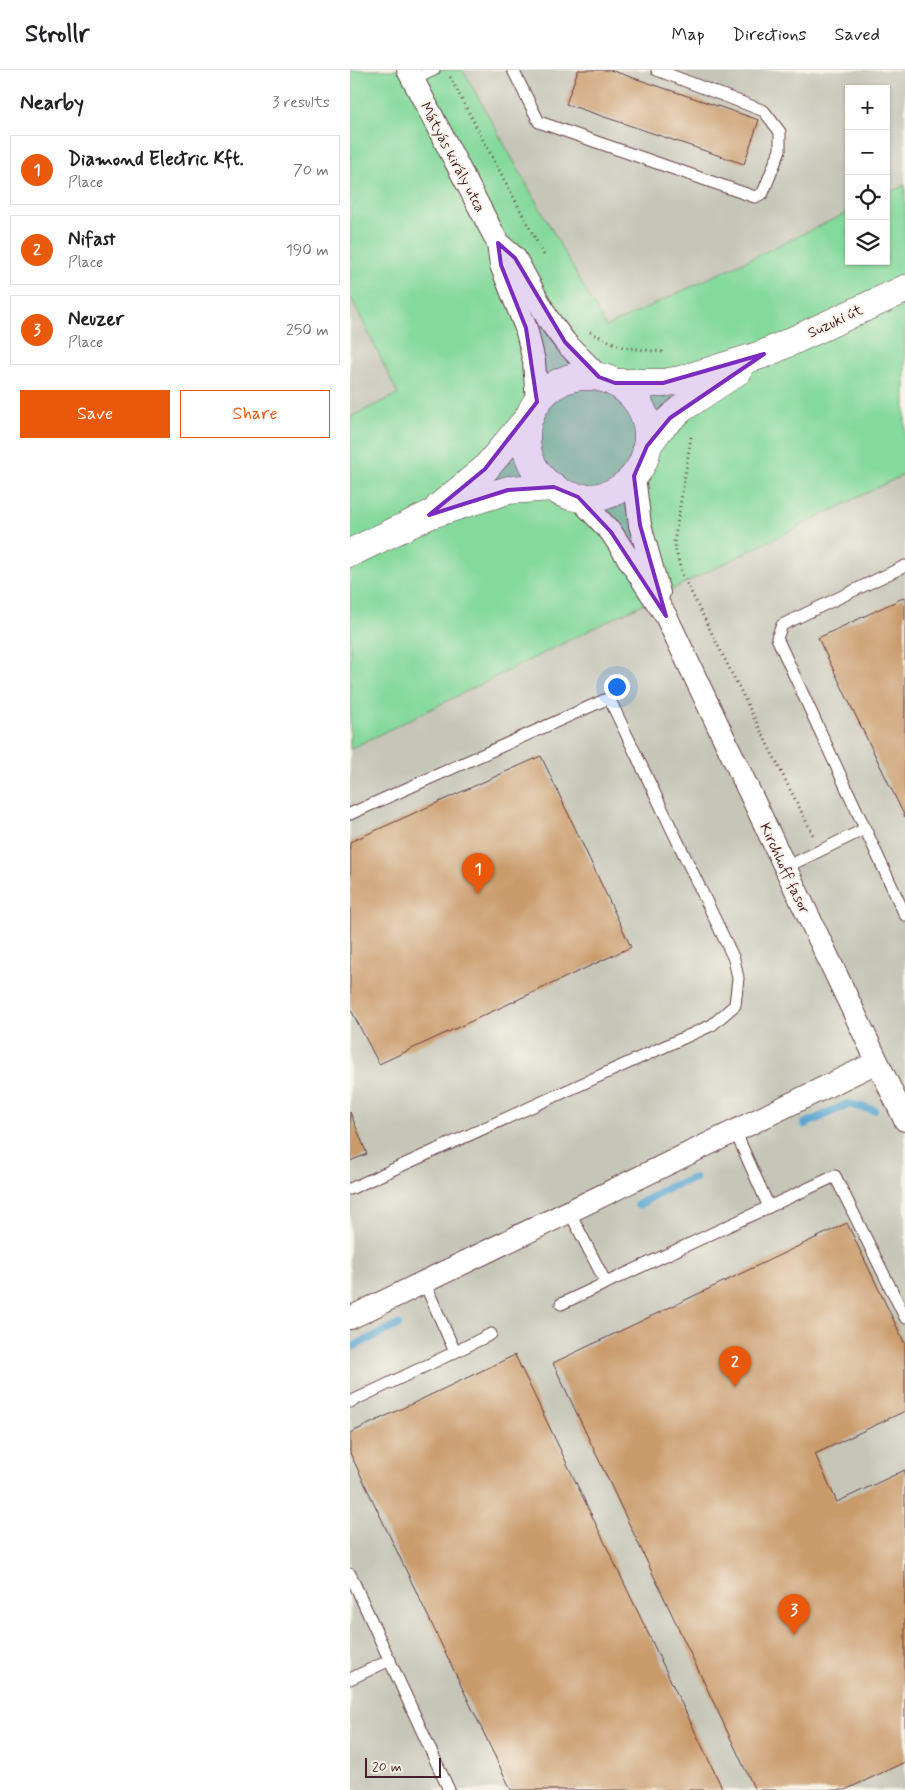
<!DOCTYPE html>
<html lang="en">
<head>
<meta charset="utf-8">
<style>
  body { margin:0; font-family:Mynerve,sans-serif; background:#f6f6f6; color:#202124 }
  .controls { position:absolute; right:15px; top:15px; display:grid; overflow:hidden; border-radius:0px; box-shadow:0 1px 4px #0004 }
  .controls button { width:45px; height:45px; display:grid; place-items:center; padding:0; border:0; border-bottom:1px solid #e0e0e0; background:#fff; color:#202124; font:25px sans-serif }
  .scale { position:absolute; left:15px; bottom:12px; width:76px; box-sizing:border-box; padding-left:5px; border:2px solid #4a1f2b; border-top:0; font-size:14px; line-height:18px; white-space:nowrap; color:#4a1f2b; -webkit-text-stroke:4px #f7f3e8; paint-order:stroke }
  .you { position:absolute; left:266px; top:616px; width:18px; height:18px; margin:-12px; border:4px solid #fff; border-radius:50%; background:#1a73e8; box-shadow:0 0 0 8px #1a73e833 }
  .badge { display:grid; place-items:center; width:32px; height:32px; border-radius:50%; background:#ea580c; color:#fff; font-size:16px; font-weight:700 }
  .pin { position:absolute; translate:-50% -41px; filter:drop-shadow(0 1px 2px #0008) }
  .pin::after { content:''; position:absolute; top:26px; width:18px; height:15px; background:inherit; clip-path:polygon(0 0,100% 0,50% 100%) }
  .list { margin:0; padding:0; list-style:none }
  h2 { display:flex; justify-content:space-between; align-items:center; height:65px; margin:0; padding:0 20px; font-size:21px }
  h2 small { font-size:16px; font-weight:400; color:#757577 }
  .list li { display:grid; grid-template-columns:32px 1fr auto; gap:15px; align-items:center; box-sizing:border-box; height:70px; margin:0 10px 10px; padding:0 10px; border:1px solid #e0e0e0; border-radius:0px }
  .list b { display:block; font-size:19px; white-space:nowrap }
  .list p { margin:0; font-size:16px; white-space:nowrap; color:#757577 }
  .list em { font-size:16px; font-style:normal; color:#757577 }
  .actions { display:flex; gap:10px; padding:15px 20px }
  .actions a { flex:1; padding:11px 0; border:1px solid #ea580c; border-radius:0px; text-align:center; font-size:18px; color:#ea580c }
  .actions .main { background:#ea580c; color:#fff }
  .icon { flex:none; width:28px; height:28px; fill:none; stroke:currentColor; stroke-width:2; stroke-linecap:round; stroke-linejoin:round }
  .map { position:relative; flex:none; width:555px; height:1720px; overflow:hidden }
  header { display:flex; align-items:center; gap:30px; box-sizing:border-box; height:70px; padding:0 25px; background:#fff; border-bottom:1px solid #e0e0e0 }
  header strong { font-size:24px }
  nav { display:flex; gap:28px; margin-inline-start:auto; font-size:18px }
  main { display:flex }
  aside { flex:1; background:#fff }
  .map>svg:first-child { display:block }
  .industrial { fill:#c5c5b8 }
  .green { fill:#84d99c; stroke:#677c64 }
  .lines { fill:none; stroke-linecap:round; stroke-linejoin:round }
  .stream { stroke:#56a6d0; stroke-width:8 }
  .building { fill:#c99a6a }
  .lane-casing { stroke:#623d42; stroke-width:13 }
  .street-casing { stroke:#623d42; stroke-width:24 }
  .secondary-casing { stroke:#623d42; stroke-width:29 }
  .path { stroke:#623d42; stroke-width:3; stroke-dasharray:1 4; stroke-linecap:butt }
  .lane { stroke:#fff; stroke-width:11 }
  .street { stroke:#fff; stroke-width:22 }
  .secondary { stroke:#fff; stroke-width:28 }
  .marked { fill:#7b2cbf; fill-opacity:0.2; stroke:#7b2cbf; stroke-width:4; stroke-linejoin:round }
  .labels { text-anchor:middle; stroke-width:4; stroke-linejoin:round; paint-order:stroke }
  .street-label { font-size:15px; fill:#4a1f2b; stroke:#f7f3e8 }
</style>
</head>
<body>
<header>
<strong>Strollr</strong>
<nav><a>Map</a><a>Directions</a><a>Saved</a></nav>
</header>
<main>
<aside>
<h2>Nearby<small>3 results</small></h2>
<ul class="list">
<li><span class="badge">1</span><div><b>Diamond Electric Kft.</b><p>Place</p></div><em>70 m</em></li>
<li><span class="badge">2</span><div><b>Nifast</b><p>Place</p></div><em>190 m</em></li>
<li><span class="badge">3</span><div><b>Neuzer</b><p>Place</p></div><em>250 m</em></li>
</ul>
<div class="actions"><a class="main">Save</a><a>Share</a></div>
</aside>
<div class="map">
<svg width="555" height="1720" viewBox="0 0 555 1720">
  <rect width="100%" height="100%" fill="#f7f3e8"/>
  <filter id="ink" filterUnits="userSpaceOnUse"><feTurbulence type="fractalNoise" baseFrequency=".02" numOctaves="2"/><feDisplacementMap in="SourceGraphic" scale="10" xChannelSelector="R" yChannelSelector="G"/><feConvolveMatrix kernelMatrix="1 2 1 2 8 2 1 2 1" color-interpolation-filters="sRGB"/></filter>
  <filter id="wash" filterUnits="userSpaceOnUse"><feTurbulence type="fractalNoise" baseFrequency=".0096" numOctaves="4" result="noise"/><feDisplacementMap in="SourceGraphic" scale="20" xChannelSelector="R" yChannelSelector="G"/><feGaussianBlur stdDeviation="1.12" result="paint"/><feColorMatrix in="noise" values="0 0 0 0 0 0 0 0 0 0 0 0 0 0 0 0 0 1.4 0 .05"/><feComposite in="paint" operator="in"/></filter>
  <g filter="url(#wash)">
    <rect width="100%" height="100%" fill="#ede4c7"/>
    <g class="industrial">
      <polygon points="113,0 555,0 555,115 536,124 536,19 499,19 499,142 256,257"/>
      <polygon points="0,225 49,324 0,347"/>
      <polygon points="555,404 555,1720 0,1720 0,679"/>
    </g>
    <polygon class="green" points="0,0 113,0 256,257 499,142 499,191 536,191 536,124 555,115 555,404 0,679 0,347 48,324 0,225"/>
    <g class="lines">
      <g class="stream">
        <polyline points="455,1054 498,1034 524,1040"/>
        <polyline points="288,1135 317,1118 345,1108"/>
        <polyline points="0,1278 48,1255"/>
      </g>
    </g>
    <g id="blocks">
      <g class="building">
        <polygon points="228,0 260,0 409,50 394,94 216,34"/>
        <polygon points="555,527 555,747 468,568"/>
        <polygon points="191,686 281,877 29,994 0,938 0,772"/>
        <polygon points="0,1042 17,1084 0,1091"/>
        <polygon points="497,1153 555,1274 555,1341 465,1384 487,1432 555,1400 555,1692 495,1720 405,1720 203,1293"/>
        <polygon points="165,1285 373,1720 161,1720 0,1383 0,1363"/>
      </g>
    </g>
  </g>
  <g filter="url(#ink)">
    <use href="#blocks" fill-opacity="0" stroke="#623d42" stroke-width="1"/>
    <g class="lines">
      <g class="lane-casing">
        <g id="lane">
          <polyline points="163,0 189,52 405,127 413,123 430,80 430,62 414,41 307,0"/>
          <polyline points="63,10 84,0"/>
          <polyline points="555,496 432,555 427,568 555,845"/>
          <polyline points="0,744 259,628 384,889 388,908 385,935 362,955 0,1119"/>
          <polyline points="434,798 515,759"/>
          <polyline points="385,1061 419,1137"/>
          <polyline points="219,1141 256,1213"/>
          <polyline points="211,1234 485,1106 555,1247"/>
          <polyline points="105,1282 141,1264"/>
          <polyline points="0,1332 105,1282 74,1212"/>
          <polyline points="0,1504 99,1720"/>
          <polyline points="0,1609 40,1590"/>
        </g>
      </g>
      <g class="street-casing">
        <g id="street">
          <polyline points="58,0 148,173 165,188 198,249 215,272 249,307"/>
          <polyline points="148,173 151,195 176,258 184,291 187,332"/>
          <polyline points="284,406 290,455 309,523"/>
          <polyline points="228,427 261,462 316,546 555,1050"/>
          <polyline points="0,1248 527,992"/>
        </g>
      </g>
      <g class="secondary-casing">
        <g id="secondary">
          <circle cx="237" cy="367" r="61"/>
          <polyline points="265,313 313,313 330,310 414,284 555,219"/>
          <polyline points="297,376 310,358 332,338 388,301"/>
          <polyline points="89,437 135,399 180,346"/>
          <polyline points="0,483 79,445 158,420 204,417"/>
        </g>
      </g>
      <g class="path">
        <polyline points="100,7 194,185"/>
        <polyline points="240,262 272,277 312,282 313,285"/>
        <polyline points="341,367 324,473 332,504 463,765"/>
      </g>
      <use href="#lane" class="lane"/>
      <use href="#street" class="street"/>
      <use href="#secondary" class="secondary"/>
    </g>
  </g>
  <path class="marked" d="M148 173 165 188 215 272 249 307 265 313H313L414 284 320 348 297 376 284 406 290 455 316 546 261 462 228 427 204 417 158 420 79 445 135 399 187 332 176 258 151 195Z"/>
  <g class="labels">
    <g class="street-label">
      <text transform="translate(103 87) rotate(62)" y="5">Mátyás király utca</text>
      <text transform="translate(485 251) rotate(-25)" y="5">Suzuki út</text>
      <text transform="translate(435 798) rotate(65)" y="5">Kirchhoff fasor</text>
    </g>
  </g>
</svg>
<div class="controls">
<button>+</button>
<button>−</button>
<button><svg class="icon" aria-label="locate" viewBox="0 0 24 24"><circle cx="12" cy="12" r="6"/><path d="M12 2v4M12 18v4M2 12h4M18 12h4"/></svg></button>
<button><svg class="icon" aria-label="layers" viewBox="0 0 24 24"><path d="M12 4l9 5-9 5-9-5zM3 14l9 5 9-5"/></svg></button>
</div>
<div class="scale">20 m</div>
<div class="you"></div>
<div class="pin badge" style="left:128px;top:824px">1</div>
<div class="pin badge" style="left:385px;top:1317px">2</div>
<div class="pin badge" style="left:444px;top:1565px">3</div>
</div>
</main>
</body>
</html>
